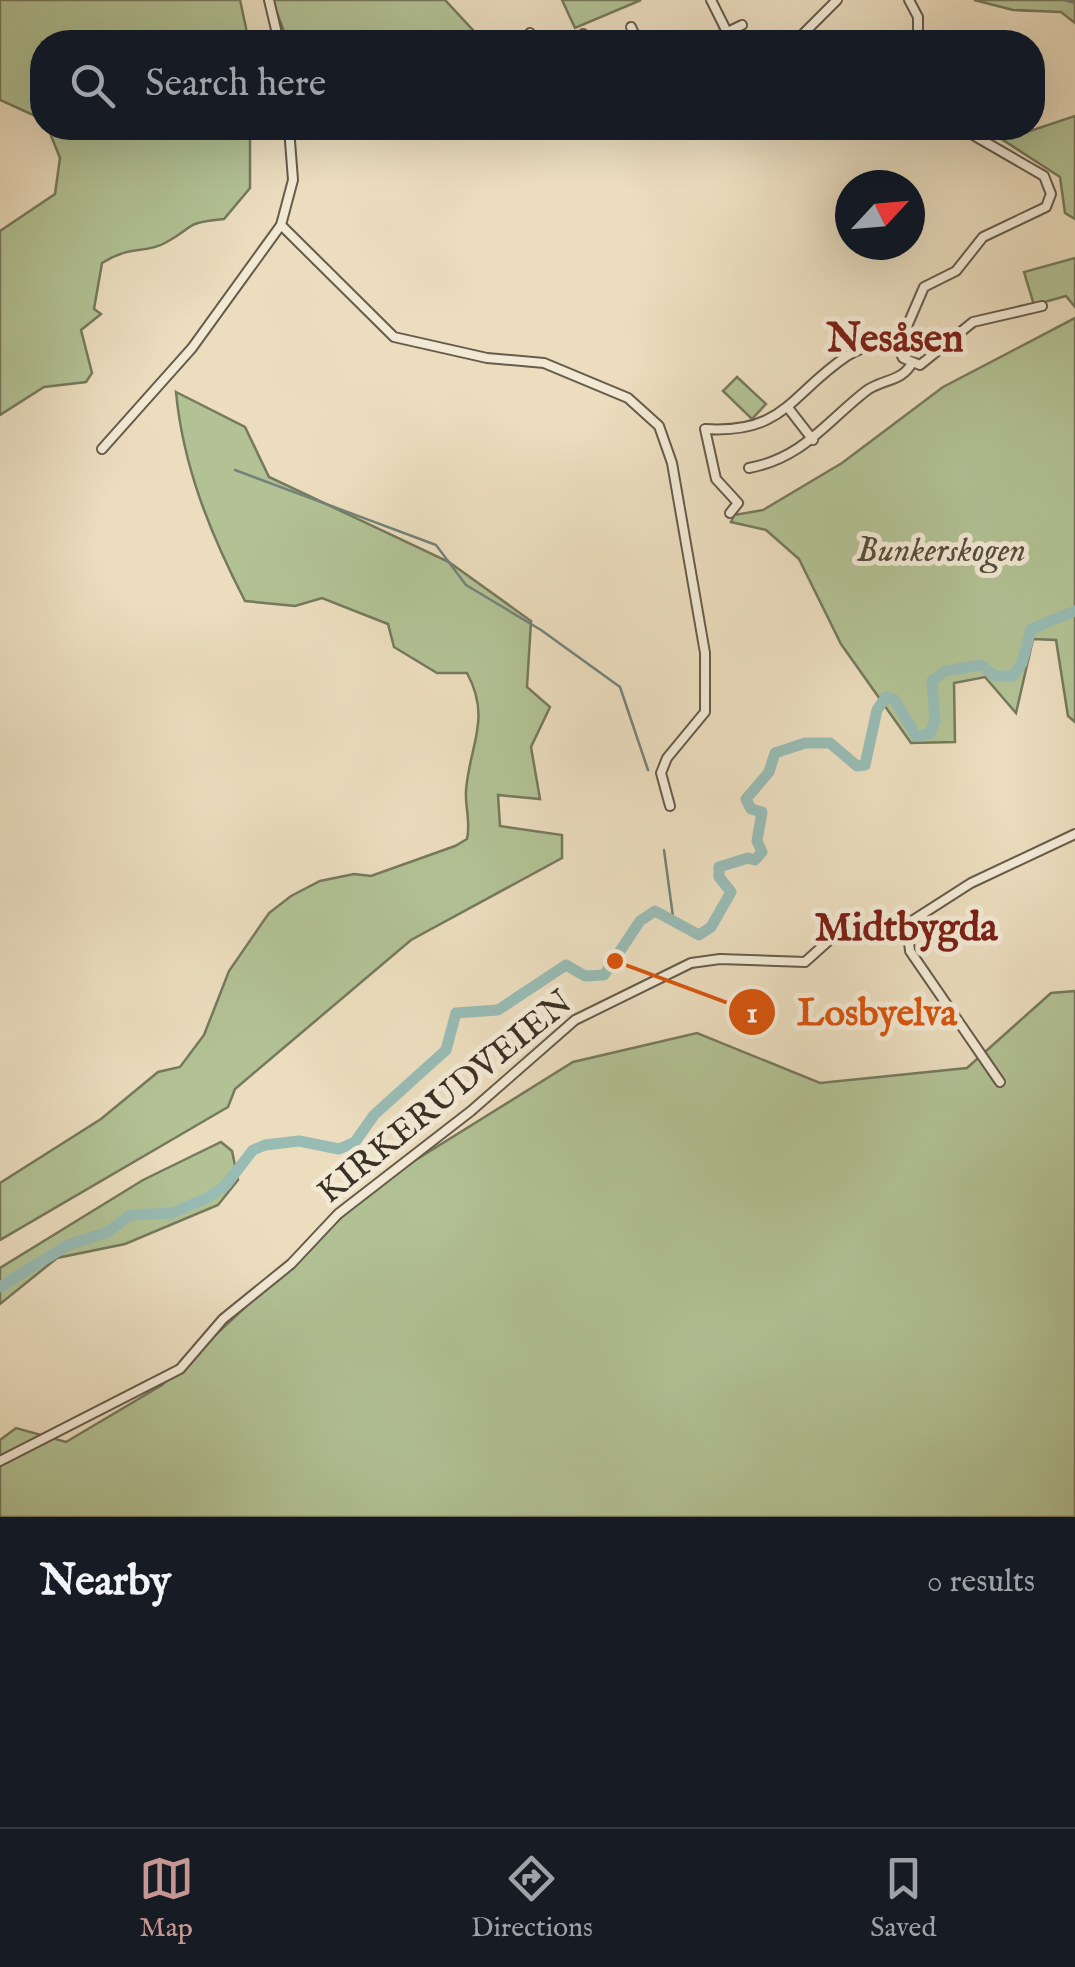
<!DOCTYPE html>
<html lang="en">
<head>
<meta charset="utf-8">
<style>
  body { margin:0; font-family:"IM FELL English",serif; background:#242831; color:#f1f3f6 }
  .compass { position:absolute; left:835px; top:170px; width:90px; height:90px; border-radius:50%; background:#171b24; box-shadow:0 10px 40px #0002; rotate:64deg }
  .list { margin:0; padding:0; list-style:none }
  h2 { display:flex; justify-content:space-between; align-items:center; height:130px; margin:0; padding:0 40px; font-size:42px }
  h2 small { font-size:32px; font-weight:400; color:#9ea1a6 }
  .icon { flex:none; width:55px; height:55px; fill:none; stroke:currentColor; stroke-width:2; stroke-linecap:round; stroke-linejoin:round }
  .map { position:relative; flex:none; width:1075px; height:1517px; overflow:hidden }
  .search { position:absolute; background:#171b24; box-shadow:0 10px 40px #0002; left:30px; right:30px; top:30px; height:110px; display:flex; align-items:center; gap:25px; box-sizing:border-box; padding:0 35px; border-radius:40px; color:#9ea1a6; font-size:38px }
  .sheet { height:310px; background:#171b24 }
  nav { display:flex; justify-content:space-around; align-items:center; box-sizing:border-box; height:140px; border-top:2px solid #363941; background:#171b24; font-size:28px; color:#9ea1a6 }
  nav a { display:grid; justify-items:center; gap:5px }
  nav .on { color:#c59692 }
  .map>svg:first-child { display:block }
  .green { fill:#b2c295; stroke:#76795d; stroke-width:2.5 }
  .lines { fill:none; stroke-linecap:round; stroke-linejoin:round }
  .stream { stroke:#73837b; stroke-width:2.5 }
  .river { stroke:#98bbb4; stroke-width:11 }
  .minor-casing { stroke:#675b4b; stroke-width:12 }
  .minor { stroke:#f2e9d5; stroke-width:8 }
  .labels { text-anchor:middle; stroke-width:10; stroke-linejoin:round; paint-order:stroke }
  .park-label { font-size:35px; font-style:italic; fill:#534d3b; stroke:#f2e9d5 }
  .street-label { font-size:35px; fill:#3b3025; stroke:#f2e9d5 }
  .quarter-label { font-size:40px; font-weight:bold; fill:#7a1f14; stroke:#f2e9d5 }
  .leader { fill:none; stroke:#d7550e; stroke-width:4 }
  .callout-dot { fill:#d7550e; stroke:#f2e9d5; stroke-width:4 }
  .mark-label { font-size:30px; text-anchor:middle; font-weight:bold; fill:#fff }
  .callout-label { font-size:38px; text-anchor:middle; font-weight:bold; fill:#d7550e; stroke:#f2e9d5; stroke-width:10; stroke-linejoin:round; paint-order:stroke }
</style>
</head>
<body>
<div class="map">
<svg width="1075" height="1517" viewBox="0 0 1075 1517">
  <rect width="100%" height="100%" fill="#ebddbe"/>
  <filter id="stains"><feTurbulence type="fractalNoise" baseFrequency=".002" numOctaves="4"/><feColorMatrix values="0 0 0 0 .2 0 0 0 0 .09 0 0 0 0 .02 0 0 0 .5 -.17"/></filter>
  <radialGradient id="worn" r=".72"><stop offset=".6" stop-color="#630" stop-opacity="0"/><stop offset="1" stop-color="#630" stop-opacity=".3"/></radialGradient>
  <g class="green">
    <polygon points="0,0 240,0 249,42 42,42 42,119 0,100"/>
    <polygon points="272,0 445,0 484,42 288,42"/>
    <polygon points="562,0 641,0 575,28"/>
    <polygon points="974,0 1075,0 1075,23 1061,12 1013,10"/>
    <polygon points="1075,116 1075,219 1065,213 1060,177 1003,140"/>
    <path d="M48 128H250V188L224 219C183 223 196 226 165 243 145 254 130 245 102 263L94 309 101 314 81 330 92 373 86 382 44 387 0 415V231L55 194 60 158Z"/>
    <polygon points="1075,258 1075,307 1066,296 1034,305 1024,272"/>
    <polygon points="1075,318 1075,722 1068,716 1056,640 1033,639 1016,713 985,677 954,683 955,742 911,743 841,644 799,559 766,530 731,522 734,515 763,510 842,463 943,387"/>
    <polygon points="737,377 766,404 752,419 723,391"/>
    <path d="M176 392 245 427 269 477 449 562 531 621 527 687 550 707 531 747 540 799 498 795 500 826 562 835V858L411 940 235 1089 228 1107 0 1240V1183L101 1119 158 1072 180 1067 204 1035 229 971 269 913 291 896 320 881 354 874 371 876 455 846 467 839C471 822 465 808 466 791 469 746 492 719 467 673H437L394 647 388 624 322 598 295 606 245 601C211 535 183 467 176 392Z"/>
    <polygon points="1075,991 1075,1517 0,1517 0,1440 16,1428 66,1442 162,1385 377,1184 573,1062 697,1033 820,1083 967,1068 1051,993"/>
    <polygon points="221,1142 232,1151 238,1180 218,1205 125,1244 57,1258 0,1304 0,1268 143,1180"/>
  </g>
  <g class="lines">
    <g class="stream">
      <polyline points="1064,0 1075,3"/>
      <polyline points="235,470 436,545 466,585 541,630 620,687 648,770"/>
      <polyline points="664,850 674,924"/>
    </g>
    <polyline class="river" points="0,1287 68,1245 108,1232 130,1215 172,1213 207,1198 225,1186 253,1150 265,1145 299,1141 339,1149 355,1142 374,1115 446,1050 456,1013 498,1010 566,965 585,976 604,975 640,921 655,911 699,935 711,927 731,892 719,877 719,867 748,858 755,860 762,852 757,841 762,812 751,809 746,799 769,772 775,753 805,743 830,743 857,766 865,765 877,710 886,697 894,699 916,736 930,734 935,721 932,681 945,671 981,665 995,676 1013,676 1022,663 1031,629 1075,611"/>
    <g class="minor-casing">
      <g id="minor">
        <polyline points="269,0 279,42"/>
        <polyline points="711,0 727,32"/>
        <polyline points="909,0 918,17 918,42"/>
        <polyline points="631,27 638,42"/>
        <polyline points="530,33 534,42"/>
        <polyline points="583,34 587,42"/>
        <polyline points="707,42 742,25"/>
        <polyline points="795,42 837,0"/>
        <polyline points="533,134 547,128"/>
        <polyline points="281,225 394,337 487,358 544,363 628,398 659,426 672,463 705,653 705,712 667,758 661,773 670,806"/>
        <polyline points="893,338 903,358 920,365 973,322 1042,306"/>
        <polyline points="789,409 813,440"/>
        <polyline points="102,449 192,348 281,225 293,180 289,128"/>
        <path d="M749 468C803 458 826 422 866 391 882 379 902 382 912 363"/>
        <path d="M730 513 738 503 716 479 705 429C785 434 790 394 847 356 865 344 887 343 905 331L924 287 956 271 983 237 1046 207 1051 194 1044 176 961 128"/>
        <polyline points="907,924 910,951 1000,1082"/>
        <polyline points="0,1461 180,1369 223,1319 291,1264 338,1214 471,1111 575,1020 691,963 720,959 805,962 844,927 907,924 971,883 1075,834"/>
      </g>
    </g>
    <use href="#minor" class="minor"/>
  </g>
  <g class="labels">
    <g class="park-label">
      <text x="941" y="561">Bunkerskogen</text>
    </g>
    <g class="street-label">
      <text transform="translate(444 1096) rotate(-39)" y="12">KIRKERUDVEIEN</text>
    </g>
    <g class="quarter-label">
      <text x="895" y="351">Nesåsen</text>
      <text x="906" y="940">Midtbygda</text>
    </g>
  </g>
  <path class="leader" d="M615 961L752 1012"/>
  <g class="callout-dot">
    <circle cx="615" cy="961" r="10"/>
    <circle cx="752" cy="1012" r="25"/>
  </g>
  <g class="mark-label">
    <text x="752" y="1022">1</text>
  </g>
  <g class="callout-label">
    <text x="877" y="1025">Losbyelva</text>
  </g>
  <rect width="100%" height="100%" filter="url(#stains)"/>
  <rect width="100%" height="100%" fill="url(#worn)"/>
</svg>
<svg class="compass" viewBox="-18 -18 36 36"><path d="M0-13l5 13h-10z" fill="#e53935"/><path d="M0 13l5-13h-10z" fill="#9ea1a6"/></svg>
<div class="search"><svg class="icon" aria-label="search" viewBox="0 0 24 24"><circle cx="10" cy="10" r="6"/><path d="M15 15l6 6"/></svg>Search here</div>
</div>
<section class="sheet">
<h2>Nearby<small>0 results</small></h2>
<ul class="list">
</ul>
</section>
<nav>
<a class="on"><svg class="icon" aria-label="map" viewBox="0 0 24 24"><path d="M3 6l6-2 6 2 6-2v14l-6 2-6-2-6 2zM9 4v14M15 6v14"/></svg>Map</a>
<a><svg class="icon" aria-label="directions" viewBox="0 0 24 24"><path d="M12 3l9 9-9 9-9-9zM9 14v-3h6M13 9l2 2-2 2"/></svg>Directions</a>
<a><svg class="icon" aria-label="saved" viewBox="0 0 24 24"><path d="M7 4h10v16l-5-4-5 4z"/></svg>Saved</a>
</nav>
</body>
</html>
